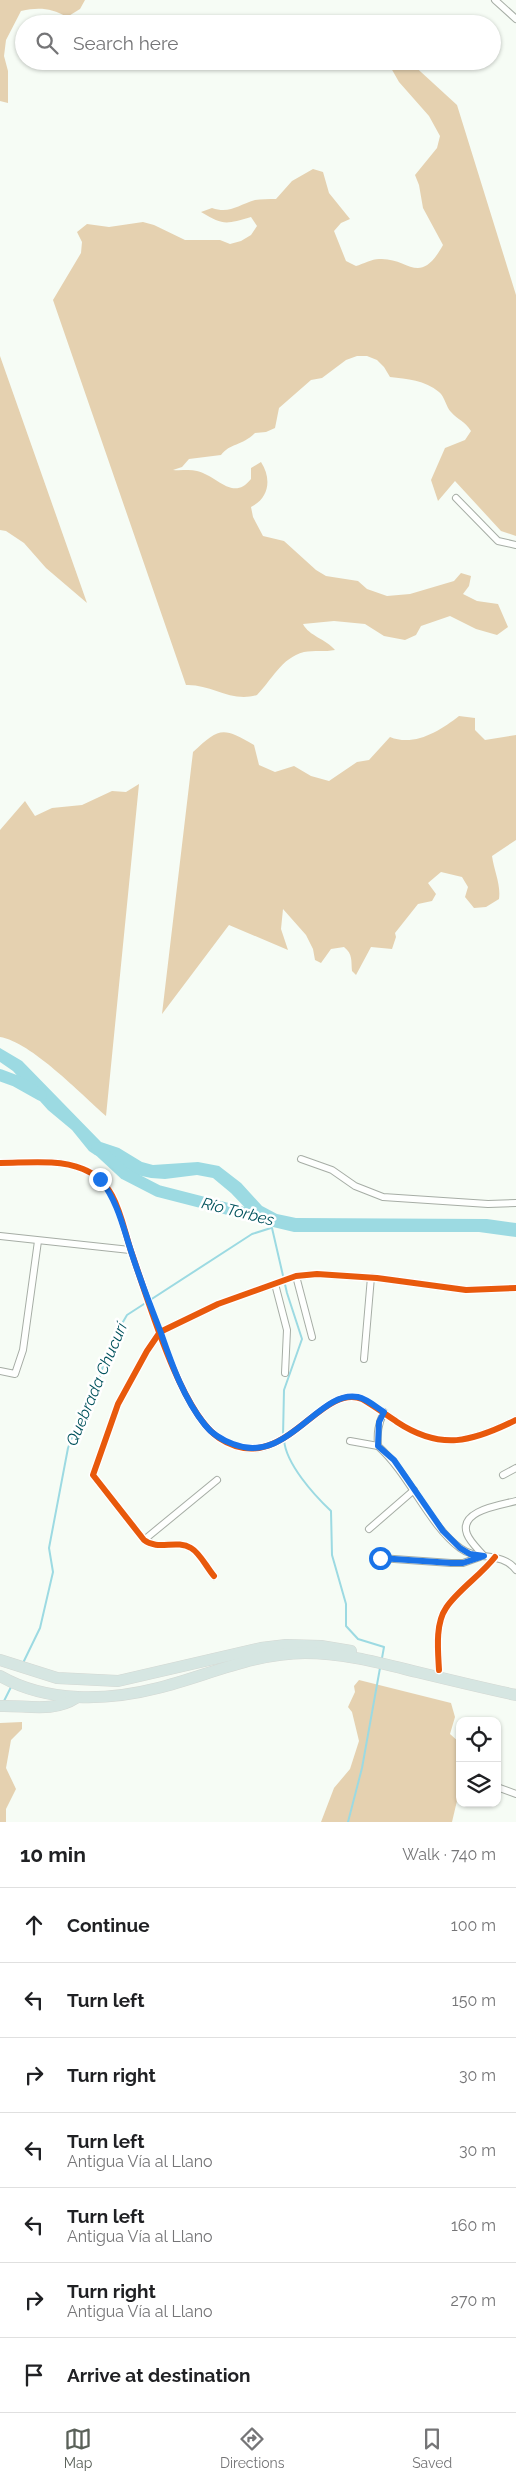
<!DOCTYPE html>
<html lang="en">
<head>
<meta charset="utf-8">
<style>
  body { margin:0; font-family:Raleway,sans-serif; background:#f6f6f6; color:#202124 }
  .controls { position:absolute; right:15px; bottom:15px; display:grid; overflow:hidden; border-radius:10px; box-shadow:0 1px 4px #0004 }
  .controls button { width:45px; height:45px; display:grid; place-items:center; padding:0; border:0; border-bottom:1px solid #e0e0e0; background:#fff; color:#202124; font:25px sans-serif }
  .stop { position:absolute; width:15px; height:15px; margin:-11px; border:4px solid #1a73e8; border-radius:50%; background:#fff }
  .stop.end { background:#1a73e8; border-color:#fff; box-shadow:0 1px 5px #0008 }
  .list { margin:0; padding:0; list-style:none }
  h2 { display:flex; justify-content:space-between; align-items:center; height:65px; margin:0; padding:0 20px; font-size:21px }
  h2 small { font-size:16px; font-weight:400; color:#757577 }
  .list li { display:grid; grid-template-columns:32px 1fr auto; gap:15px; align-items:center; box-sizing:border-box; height:75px; padding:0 20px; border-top:1px solid #e0e0e0 }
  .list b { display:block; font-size:19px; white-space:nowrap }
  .list p { margin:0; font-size:16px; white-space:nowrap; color:#757577 }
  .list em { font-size:16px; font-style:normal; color:#757577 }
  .icon { flex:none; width:28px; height:28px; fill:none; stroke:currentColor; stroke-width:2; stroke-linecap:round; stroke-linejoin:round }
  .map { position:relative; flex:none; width:516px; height:1822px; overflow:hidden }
  .search { position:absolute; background:#fff; box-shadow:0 1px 4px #0004; left:15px; right:15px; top:15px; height:55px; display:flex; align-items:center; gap:12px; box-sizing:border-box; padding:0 18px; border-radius:28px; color:#757577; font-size:19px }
  .sheet { height:590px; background:#fff }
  nav { display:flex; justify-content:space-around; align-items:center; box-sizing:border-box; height:70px; border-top:1px solid #e0e0e0; background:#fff; font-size:14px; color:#757577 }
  nav a { display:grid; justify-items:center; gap:2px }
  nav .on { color:#5a6159 }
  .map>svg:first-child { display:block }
  .forest { fill:#e5d1b0 }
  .water { fill:#9cdae2 }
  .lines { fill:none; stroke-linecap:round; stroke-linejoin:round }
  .stream { stroke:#9cdae2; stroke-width:2 }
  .river { stroke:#9cdae2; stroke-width:12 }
  .minor-casing { stroke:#a6ada5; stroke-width:8 }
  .trunk-casing { stroke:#d4d8d3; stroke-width:12 }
  .minor { stroke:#fefffe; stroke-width:6 }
  .trunk { stroke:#d6e6e2; stroke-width:11 }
  .cycleway-casing { stroke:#fff; stroke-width:9 }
  .cycleway { stroke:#e8590c; stroke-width:6 }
  .route { stroke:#1a73e8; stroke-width:6 }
  .labels { text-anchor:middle; stroke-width:5; stroke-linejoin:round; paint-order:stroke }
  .water-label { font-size:16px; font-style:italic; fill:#00525c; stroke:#fff }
</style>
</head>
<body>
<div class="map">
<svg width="516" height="1822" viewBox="0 0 516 1822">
  <rect width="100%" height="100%" fill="#f6fcf5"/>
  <g class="forest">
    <path d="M0 0H85L80 9 67 17C51 8 39 7 21 11L6 40 4 56 8 71V103L0 101Z"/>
    <path d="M387 61H409L457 105 516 295V536L501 531 455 481 438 501 431 480 445 448 465 440 471 431C465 421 458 420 451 412 446 407 445 397 439 392 425 380 407 379 390 377L384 367 377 360 367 356H357L346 360 322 378 311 380 279 408 275 428 266 432 255 433C242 446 230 443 221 455L189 459 182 467 173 470C181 471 189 469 197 471 218 476 233 502 251 479V468L261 462C272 479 269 498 251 507L253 517 263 536 284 541 316 570 326 576 358 581 367 589 387 596 410 594 454 581 461 573 471 576 469 586 463 594 477 601 498 604 508 627 497 635 476 629 450 616 421 626 416 635 405 640 384 636 365 624 334 621 303 624C309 636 326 639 335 650 325 652 314 650 304 652 281 658 272 680 257 695 231 703 212 684 186 685L53 300 81 253 82 242 77 232 87 224 109 227 143 222 154 225 185 240H220L230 244 241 241 251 235 257 226 251 217C226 224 224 226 201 212L212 208C230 214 238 205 255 200 261 199 269 199 276 199L292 181 313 169 323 172 329 193 350 219 341 223 334 231 346 261 356 266C363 264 372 259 379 259 409 257 419 288 443 245L423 208 419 185 415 175 437 148 440 136 429 116 399 82Z"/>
    <polygon points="0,356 87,603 46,568 24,543 6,531 0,530"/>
    <path d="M459 716 475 718V730L485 740 516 735V840L492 856C494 871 501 884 499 899L486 907 474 908 465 897 468 887 462 877 441 872 428 883 436 894 432 901 418 904 395 933 396 937 392 949 371 947 356 975 352 971C351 961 353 954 344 947L331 949 321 963 315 960 313 949 306 935 283 909 281 929 288 950 229 925 162 1014 193 752C219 728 222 726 254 745L259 765 275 772 294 766 311 776 329 781 357 762 369 760 390 737C414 747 440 731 459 716Z"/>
    <path d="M139 784 106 1116C81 1094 31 1042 0 1037V830L25 801 35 816 52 808 82 805 112 791 126 792Z"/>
    <polygon points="359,1680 451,1703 455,1717 450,1734 460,1743 460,1788 452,1822 321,1822 334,1788 350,1769 359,1741 352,1712 348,1707 355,1692 354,1686"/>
    <polygon points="22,1722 22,1729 11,1740 6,1768 16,1789 6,1809 6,1822 0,1822 0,1723"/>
  </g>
  <polygon class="water" points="0,1048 22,1061 101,1142 119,1148 142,1162 153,1165 198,1162 219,1166 241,1183 262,1206 277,1214 296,1218 487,1219 516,1223 516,1237 479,1232 294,1232 273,1227 254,1217 231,1193 213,1178 197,1175 165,1179 151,1178 137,1175 114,1161 95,1155 89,1151 72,1130 48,1110 13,1071 0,1062"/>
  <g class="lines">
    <g class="stream">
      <polyline points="272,1228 287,1293 302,1339 284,1390 283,1436"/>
      <path d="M284 1440C286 1464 314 1495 331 1511L332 1555 346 1604V1626L358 1639 384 1647 382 1658"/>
      <polyline points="23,1663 40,1628 53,1572 49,1548 68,1448 80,1417 97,1386 109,1346 127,1315 252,1234 271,1228"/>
      <polyline points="4,1701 11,1687"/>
      <polyline points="348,1822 362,1768 380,1668"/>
    </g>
    <g class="river">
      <polyline points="0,1075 16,1081 41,1095"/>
      <polyline points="97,1148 125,1174 158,1191 267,1219"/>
    </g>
    <g class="minor-casing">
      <g id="minor">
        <polyline points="495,0 516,19"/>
        <polyline points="456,498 498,541 516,545"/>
        <polyline points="301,1159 332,1170 355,1186 383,1197 488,1204 516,1203"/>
        <path d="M0 1163C27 1163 58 1159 83 1169 117 1182 121 1221 131 1251 147 1296 180 1412 219 1438 283 1480 319 1382 362 1399 374 1406 385 1414 397 1422 441 1451 472 1442 516 1420"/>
        <polyline points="0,1236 130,1250"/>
        <polyline points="296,1276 312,1337"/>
        <polyline points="275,1284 287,1330 285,1373"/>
        <polyline points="364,1359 371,1277"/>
        <polyline points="0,1371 15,1374 23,1350 38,1241"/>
        <path d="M384 1412C378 1424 377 1433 378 1446 410 1475 428 1524 460 1548 477 1561 502 1551 516 1570"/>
        <polyline points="350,1441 378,1446"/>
        <polyline points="503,1475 516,1468"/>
        <polyline points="369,1529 414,1490"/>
        <polyline points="144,1540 217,1480"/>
        <path d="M484 1556C478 1549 470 1542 467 1534 458 1510 502 1505 516 1501"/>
        <polyline points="380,1558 451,1563 463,1563 480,1557"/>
        <path d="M214 1576C207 1568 200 1553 191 1548 176 1539 158 1551 144 1540L93 1475 118 1404 147 1351 160 1332 218 1304 296 1276 317 1274 377 1278 466 1290 516 1288"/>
        <path d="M439 1670C438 1651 435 1624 446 1608 457 1591 481 1575 495 1557"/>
        <polyline points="497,1787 516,1794"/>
      </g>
    </g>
    <g class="trunk-casing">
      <g id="trunk">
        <polyline points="0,1660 57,1678 118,1681 261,1648 286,1645 321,1646 351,1651"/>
        <path d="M0 1676C47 1703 107 1701 158 1688 206 1676 254 1653 305 1653 343 1653 380 1663 417 1672 450 1680 483 1688 516 1695"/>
        <path d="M0 1706C26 1705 53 1713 76 1698"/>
      </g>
    </g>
    <use href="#minor" class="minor"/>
    <use href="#trunk" class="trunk"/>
    <g class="cycleway-casing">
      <g id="cycleway">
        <path d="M0 1163C27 1163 58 1159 83 1169 117 1182 121 1221 131 1251 147 1296 180 1412 219 1438 283 1480 319 1382 362 1399 374 1406 385 1414 397 1422 441 1451 472 1442 516 1420"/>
        <path d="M214 1576C207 1568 200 1553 191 1548 176 1539 158 1551 144 1540L93 1475 118 1404 147 1351 160 1332 218 1304 296 1276 317 1274 377 1278 466 1290 516 1288"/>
        <path d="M439 1670C438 1651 435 1624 446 1608 457 1591 481 1575 495 1557"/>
      </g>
    </g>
    <use href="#cycleway" class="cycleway"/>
  </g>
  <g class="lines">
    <path class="route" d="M100 1179C117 1201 122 1223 130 1248 139 1277 150 1305 161 1333 172 1365 184 1399 205 1425 212 1434 222 1440 233 1444 288 1466 318 1389 358 1397 367 1399 376 1407 384 1412L379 1422 378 1446 394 1460 443 1531 460 1548 470 1554 484 1556 463 1563H451L380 1558"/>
  </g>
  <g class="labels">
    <g class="water-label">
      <text transform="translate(238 1211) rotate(14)" y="6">Río Torbes</text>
      <text transform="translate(96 1384) rotate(-67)" y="6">Quebrada Chucurí</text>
    </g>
  </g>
</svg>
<div class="controls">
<button><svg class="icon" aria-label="locate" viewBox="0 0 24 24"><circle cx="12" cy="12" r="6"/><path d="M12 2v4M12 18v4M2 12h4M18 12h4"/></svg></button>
<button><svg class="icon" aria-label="layers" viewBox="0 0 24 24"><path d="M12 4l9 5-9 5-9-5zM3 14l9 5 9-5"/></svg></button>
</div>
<div class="stop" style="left:380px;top:1558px"></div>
<div class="stop end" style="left:100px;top:1179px"></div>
<div class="search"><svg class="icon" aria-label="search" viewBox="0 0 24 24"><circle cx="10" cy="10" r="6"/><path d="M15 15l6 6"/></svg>Search here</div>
</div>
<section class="sheet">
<h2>10 min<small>Walk · 740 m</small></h2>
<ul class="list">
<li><svg class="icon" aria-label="ahead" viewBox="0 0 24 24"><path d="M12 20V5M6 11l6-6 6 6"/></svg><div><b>Continue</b></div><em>100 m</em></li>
<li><svg class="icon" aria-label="left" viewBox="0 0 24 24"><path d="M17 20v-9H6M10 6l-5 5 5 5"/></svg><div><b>Turn left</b></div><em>150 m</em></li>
<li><svg class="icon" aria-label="right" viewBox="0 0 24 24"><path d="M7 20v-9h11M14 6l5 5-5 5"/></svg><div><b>Turn right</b></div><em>30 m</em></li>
<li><svg class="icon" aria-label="left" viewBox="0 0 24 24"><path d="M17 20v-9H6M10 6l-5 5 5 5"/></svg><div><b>Turn left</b><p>Antigua Vía al Llano</p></div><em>30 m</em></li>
<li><svg class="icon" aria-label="left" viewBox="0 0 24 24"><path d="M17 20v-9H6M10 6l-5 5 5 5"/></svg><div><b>Turn left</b><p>Antigua Vía al Llano</p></div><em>160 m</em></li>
<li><svg class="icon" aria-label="right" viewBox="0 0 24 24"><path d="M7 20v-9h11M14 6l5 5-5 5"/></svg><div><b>Turn right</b><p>Antigua Vía al Llano</p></div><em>270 m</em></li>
<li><svg class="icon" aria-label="arrive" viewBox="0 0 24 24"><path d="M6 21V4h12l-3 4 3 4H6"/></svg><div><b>Arrive at destination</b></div></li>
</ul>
</section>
<nav>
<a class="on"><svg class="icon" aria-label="map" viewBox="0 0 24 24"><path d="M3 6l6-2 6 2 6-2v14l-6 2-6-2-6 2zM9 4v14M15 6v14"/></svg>Map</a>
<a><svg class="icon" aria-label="directions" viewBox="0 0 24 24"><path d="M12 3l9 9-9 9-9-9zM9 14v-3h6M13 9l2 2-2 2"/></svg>Directions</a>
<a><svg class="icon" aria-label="saved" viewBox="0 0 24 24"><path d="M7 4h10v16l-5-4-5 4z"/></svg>Saved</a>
</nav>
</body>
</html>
